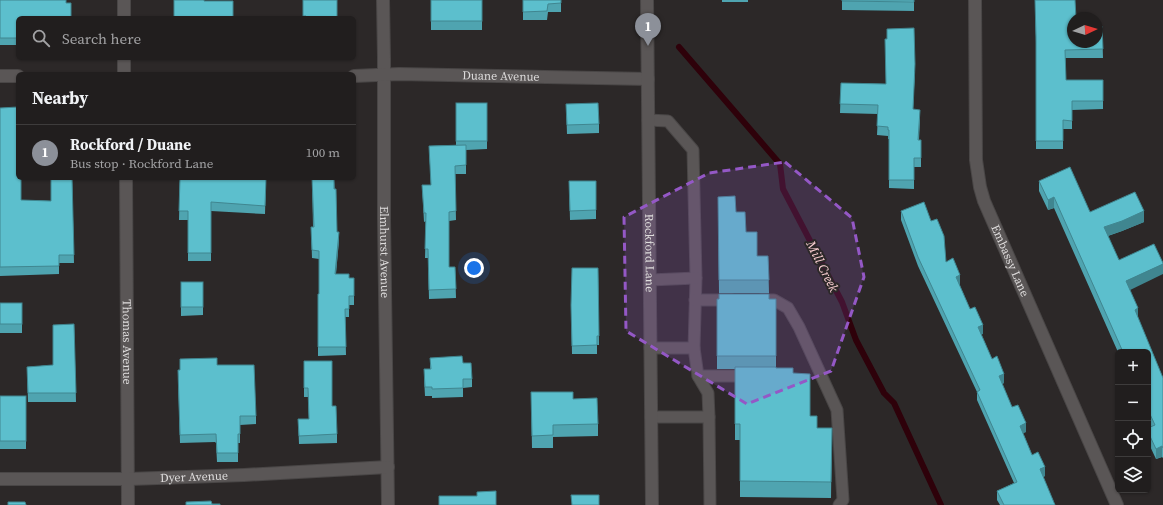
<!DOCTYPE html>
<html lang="en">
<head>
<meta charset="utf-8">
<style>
  body { margin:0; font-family:"Source Serif 4",serif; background:#2d2b2b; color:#f1f3f6 }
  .controls { position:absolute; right:12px; bottom:12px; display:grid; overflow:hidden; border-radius:6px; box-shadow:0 1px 3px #0004 }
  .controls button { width:36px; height:36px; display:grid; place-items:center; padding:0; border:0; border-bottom:1px solid #3e3c3c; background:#211e1e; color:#f1f3f6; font:20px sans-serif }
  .compass { position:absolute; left:1067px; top:12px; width:36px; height:36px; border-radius:50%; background:#211e1e; box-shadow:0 1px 3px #0004; rotate:86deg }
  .you { position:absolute; left:474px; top:268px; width:14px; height:14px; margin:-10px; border:3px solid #fff; border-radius:50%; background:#1a73e8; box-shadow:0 0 0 6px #1a73e833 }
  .badge { display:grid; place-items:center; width:26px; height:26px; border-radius:50%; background:#8c9099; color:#fff; font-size:13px; font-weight:700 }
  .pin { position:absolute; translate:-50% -33px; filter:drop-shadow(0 1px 2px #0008) }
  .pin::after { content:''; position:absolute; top:21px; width:14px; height:12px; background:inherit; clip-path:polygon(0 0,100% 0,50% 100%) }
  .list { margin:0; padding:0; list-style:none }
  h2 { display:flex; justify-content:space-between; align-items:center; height:52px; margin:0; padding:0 16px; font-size:17px }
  h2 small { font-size:13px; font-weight:400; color:#a2a2a4 }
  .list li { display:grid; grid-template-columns:26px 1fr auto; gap:12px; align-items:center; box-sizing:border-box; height:56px; padding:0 16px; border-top:1px solid #3e3c3c }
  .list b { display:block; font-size:15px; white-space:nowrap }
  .list p { margin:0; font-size:13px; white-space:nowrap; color:#a2a2a4 }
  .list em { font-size:13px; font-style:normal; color:#a2a2a4 }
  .icon { flex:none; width:22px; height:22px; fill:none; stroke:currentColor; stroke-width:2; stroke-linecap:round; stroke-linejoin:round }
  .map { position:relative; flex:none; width:1163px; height:505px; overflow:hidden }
  .search { position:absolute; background:#211e1e; box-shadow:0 1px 3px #0004; left:16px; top:16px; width:340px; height:44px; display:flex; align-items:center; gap:10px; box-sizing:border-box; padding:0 14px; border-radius:6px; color:#a2a2a4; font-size:15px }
  .panel { position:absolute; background:#211e1e; box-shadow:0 1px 3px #0004; left:16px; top:72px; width:340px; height:108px; border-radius:6px }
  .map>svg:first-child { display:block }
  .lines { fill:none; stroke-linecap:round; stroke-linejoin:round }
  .stream { stroke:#2e010a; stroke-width:6 }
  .service-casing { stroke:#494646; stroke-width:13 }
  .minor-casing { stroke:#494646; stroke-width:14 }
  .secondary-casing { stroke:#494646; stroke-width:14 }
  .service { stroke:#5a5656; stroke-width:11 }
  .minor { stroke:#5a5656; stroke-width:12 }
  .secondary { stroke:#5a5656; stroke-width:12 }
  .wall { fill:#4fa4b0 }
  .shaded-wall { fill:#408690 }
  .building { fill:#5cbfcd; stroke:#408690 }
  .marked { fill:#9458c6; fill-opacity:0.2; stroke:#9458c6; stroke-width:3; stroke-dasharray:8 5; stroke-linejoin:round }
  .labels { text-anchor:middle; stroke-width:4; stroke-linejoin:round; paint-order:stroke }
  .street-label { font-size:12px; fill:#dedcdc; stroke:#2c2828 }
  .water-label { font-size:13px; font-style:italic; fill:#fed2d5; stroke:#2c2828 }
</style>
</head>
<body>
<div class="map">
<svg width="1163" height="505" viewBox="0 0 1163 505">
  <rect width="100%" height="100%" fill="#2c2828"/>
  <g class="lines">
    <polyline class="stream" points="679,47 780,164 783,189 842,302 856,340 884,393 894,403 941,505"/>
    <g class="service-casing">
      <g id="service">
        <polyline points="648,120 668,121 693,150 696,278 694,348"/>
        <polyline points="650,280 696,278"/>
        <polyline points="695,300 732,300"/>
        <polyline points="761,300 774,300 788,308 799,327 837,410 843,500 839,505"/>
        <polyline points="650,348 694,348 698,376 708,393 709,417"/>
        <polyline points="698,376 749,376"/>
        <polyline points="651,417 709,417 710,505"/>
      </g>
    </g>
    <g class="minor-casing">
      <g id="minor">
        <polyline points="124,0 124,18"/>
        <path id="s1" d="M383 0 384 58V219L388 505"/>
        <path id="s2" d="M975 0 976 160 980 187 984 201 1117 505"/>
        <polyline points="124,58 124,74"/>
        <polyline points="0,76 18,76"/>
        <path id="s3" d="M354 76 399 74 648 79"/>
        <path id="s4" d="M126 178 128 505"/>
        <path id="s5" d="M0 479H129L244 475 388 467"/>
      </g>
    </g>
    <g class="secondary-casing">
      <g id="secondary">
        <path id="s6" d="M647 0 652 505"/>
      </g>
    </g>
    <use href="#service" class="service"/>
    <use href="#minor" class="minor"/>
    <use href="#secondary" class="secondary"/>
  </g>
  <g class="wall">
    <polygon points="0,0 18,18 18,45 0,45"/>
    <polygon points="303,0 337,18 303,18"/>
    <rect x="431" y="0" width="51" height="30"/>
    <polygon points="523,0 561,0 561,12 548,12 547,20 523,20"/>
    <rect x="722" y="0" width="26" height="2"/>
    <polygon points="842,0 914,0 914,11 842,10"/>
    <polygon points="1035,0 1075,0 1073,42 1102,26 1103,58 1065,58 1066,80 1103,80 1103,109 1072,110 1072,129 1063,129 1063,149 1036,149 1036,44"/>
    <polygon points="915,72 913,109 920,119 919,140 921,140 921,167 914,167 914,189 889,188 889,139 888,139 888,136 877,135 878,114 840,113 841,83 885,84"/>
    <polygon points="456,103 487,103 487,149 466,150 466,174 455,174 456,220 449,221 449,267 455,267 456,298 429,299 428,258 425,258 426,221 424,222 422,185 431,185 429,146 456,145"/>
    <polygon points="566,104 599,124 599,133 567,134"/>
    <polygon points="0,108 21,200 51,201 72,178 74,263 59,263 59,274 0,276"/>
    <polygon points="180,178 266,178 265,214 211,211 211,261 188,261 188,220 179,220"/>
    <polygon points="312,178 334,178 337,232 339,240 336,274 349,278 354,278 354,305 349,305 349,317 345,317 346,355 318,356 318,294 319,294 319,259 312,258 311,227 313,227"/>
    <polygon points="569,181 596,181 596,219 570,220"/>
    <polygon points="1039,181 1090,212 1144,222 1122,231 1108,236 1130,290 1138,319 1163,378 1163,458 1162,457 1156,459 1148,442 1148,428 1151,427 1148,421 1148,352 1118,352 1054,208 1048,210 1039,191"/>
    <polygon points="718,197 736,212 757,256 768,256 769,293 719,293"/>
    <polygon points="901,211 946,262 960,284 959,284 970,309 983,334 981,334 992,359 1004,383 1002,384 1012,407 1026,432 1023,433 1032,455 1045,476 1043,477 1055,505 1000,505 997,500 997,491 1014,483 977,400 977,392 918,266 901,220"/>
    <polygon points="598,268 599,345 597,345 597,354 572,354 571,305"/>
    <polygon points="181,282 203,282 203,315 181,316"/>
    <polygon points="717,299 776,299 776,368 793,373 810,416 817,428 832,428 831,498 740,497 740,440 735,440 735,369 717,369"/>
    <rect x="0" y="303" width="22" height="30"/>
    <polygon points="74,324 76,402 28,402 27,367 53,365"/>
    <polygon points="1118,355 1118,371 1116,366 1116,356"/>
    <polygon points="430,358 463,363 472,379 472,387 463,388 463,397 432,398 432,396 425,396 424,378 430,369"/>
    <polygon points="180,359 217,365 256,416 256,424 240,425 240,443 238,443 238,462 217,462 216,443 215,442 180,443 178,379 180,370"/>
    <polygon points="304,361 332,406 337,434 337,443 299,444 298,419 309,419 308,397 304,397"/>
    <polygon points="531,392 573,399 598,424 598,436 553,437 553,448 532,448"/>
    <rect x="0" y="396" width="26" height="53"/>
  </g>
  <g class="shaded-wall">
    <polygon points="1054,197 1054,208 1048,210 1048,200"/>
    <polygon points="1144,211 1144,222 1122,231 1104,237 1104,227"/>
    <polygon points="339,232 339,240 335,283 335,274"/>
    <polygon points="1163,264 1163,274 1126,292 1126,281"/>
    <polygon points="960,275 960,284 956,286 956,277"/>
    <polygon points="1138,308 1138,319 1135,310"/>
    <polygon points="983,325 983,334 978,336 978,327"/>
    <polygon points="1004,374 1004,383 999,385 999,376"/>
    <polygon points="1026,423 1026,432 1020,434 1020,426"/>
    <polygon points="1162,446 1162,457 1156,459 1156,449"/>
    <polygon points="1045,467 1045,476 1040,478 1040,469"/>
  </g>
  <g class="building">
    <polygon points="0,0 66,0 66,3 71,3 71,18 18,18 18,38 0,38"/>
    <polygon points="174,0 204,0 204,1 233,1 233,18 174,18"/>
    <polygon points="303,0 337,0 337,18 306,18 306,16 303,16"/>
    <rect x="431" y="0" width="51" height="21"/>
    <polygon points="523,0 561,0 561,3 548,4 547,11 523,12"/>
    <polygon points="842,0 914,0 914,2 842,1"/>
    <polygon points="1035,0 1075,0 1076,18 1073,18 1073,42 1097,42 1097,26 1102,26 1103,49 1065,50 1066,80 1103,80 1103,101 1072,101 1072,121 1063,120 1063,141 1036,141 1036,37"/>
    <polygon points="914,28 915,64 913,109 920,110 918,140 921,140 921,158 914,158 914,180 889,180 889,130 888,130 888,127 877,126 878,105 840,104 841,83 886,84 885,39 887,39 887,29"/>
    <rect x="456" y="103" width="31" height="38"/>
    <polygon points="598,103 599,124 567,125 566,104"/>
    <polygon points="18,107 18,178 21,178 21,200 51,201 51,178 72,178 74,255 59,255 59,266 0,267 0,108"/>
    <polygon points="466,145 466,165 455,166 456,211 449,212 449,267 455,267 456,289 429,290 428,249 425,249 426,213 424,213 422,185 431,185 429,146"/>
    <polygon points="1070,167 1090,212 1135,192 1144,211 1122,221 1104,227 1119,260 1154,244 1163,263 1163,264 1126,281 1138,308 1135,310 1163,378 1163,448 1162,446 1156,449 1148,432 1148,428 1155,425 1148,410 1148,352 1123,352 1054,197 1048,200 1039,181"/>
    <polygon points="180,178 266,178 265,206 211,202 211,253 188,253 188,211 179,211"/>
    <polygon points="312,178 334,178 334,189 336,189 337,232 339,232 335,274 349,274 349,278 354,278 354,296 349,296 349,309 345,309 346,347 318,347 318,294 319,294 319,251 312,250 311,227 314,227"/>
    <polygon points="569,181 596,181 596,210 570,211"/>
    <polygon points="735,196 736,212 745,212 746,232 757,232 757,256 768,256 769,280 719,280 718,197"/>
    <polygon points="924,202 931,221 937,219 944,236 946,262 953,258 960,275 956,277 970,309 975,307 983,325 978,327 992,359 997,356 1004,374 999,376 1012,407 1018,405 1026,423 1020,426 1032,455 1038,452 1045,467 1040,469 1055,505 1004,505 997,491 1017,482 977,392 980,390 918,257 901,211"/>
    <polygon points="572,268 598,268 599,336 597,336 597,345 572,346 571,305"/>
    <rect x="181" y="282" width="22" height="25"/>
    <polygon points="719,294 769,294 769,299 776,299 776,356 717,356 717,299 719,299"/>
    <rect x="0" y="303" width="22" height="21"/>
    <polygon points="74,324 76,393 28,393 27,367 53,365 53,325"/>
    <polygon points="1118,355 1118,361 1116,356"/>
    <polygon points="462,356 463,363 471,363 472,379 463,379 463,388 432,389 432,387 425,387 424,369 431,369 430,358"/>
    <polygon points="217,358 217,365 254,365 256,416 240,416 240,434 238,434 238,453 217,453 216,434 215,434 180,435 178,370 180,370 180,359"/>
    <polygon points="304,361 332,361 332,406 336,406 337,434 299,436 298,419 309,419 308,388 304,388"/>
    <polygon points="735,367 776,367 776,368 793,368 793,373 810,374 810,416 817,416 817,428 832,428 831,482 740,481 740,424 735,424"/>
    <polygon points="531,392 573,392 573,399 597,398 598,424 553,425 553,435 532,436"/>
    <rect x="0" y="396" width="26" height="45"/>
    <polygon points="496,491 496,505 439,505 439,496 477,496 477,492"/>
    <polygon points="571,495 599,495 599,505 572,505"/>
    <polygon points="211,501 212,504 220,504 220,505 186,505 186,502"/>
    <polygon points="8,502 25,502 26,505 8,505"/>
  </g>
  <path class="marked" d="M785 162 852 218 864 277 831 371 747 404 626 331 624 217 709 173Z"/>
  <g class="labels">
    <g class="street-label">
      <text dy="4" stroke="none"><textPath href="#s3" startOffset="147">Duane Avenue</textPath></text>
      <text dy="4" stroke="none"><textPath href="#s1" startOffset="252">Elmhurst Avenue</textPath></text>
      <text dy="4" stroke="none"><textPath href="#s6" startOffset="253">Rockford Lane</textPath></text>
      <text dy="4" stroke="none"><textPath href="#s2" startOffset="267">Embassy Lane</textPath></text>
      <text dy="4" stroke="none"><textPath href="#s4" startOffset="164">Thomas Avenue</textPath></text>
      <text dy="4" stroke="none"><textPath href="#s5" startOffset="194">Dyer Avenue</textPath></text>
    </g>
    <g class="water-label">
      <text transform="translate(823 266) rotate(63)" y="5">Mill Creek</text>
    </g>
  </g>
</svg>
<div class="controls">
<button>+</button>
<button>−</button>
<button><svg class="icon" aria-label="locate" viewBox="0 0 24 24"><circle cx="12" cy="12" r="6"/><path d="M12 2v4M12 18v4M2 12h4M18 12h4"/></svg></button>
<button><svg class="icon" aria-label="layers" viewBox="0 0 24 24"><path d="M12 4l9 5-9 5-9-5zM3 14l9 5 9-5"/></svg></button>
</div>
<svg class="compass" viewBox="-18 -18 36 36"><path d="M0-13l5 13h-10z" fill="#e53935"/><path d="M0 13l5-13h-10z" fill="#a2a2a4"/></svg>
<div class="you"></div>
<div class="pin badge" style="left:648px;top:46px">1</div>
<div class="search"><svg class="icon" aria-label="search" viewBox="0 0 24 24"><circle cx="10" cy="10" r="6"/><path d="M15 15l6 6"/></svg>Search here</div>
<section class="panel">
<h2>Nearby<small></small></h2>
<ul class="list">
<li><span class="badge">1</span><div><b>Rockford / Duane</b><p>Bus stop · Rockford Lane</p></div><em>100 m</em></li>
</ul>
</section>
</div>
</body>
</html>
